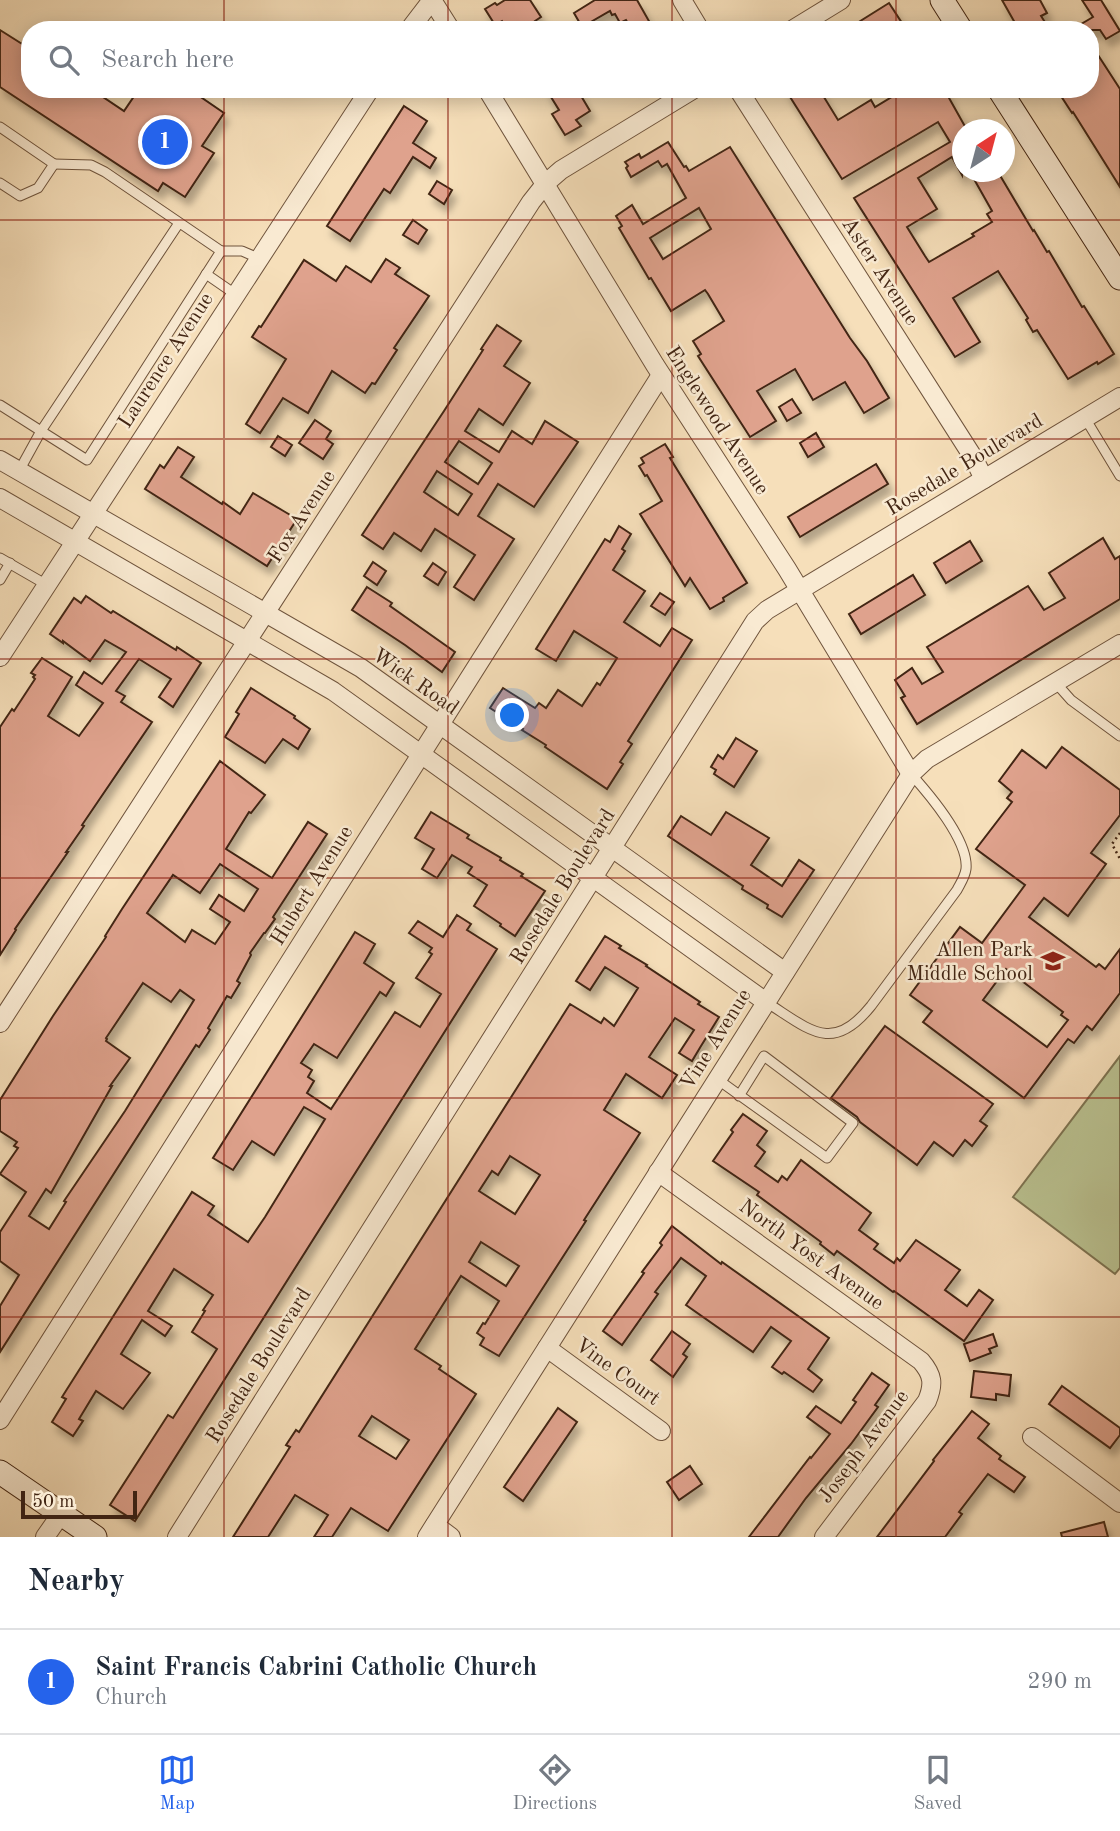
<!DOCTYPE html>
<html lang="en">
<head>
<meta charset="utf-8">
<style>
  body { margin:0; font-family:"Old Standard TT",serif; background:#f2f2f3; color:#1f2937 }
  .compass { position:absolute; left:952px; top:119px; width:63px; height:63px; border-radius:50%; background:#fff; box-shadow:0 4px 18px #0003; rotate:36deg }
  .scale { position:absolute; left:21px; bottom:18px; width:116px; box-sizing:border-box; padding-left:7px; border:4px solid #422513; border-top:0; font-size:19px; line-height:24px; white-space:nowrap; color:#422513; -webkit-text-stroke:5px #f9ead2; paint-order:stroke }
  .you { position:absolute; left:513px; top:716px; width:24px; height:24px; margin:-18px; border:5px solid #fff; border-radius:50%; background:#1a73e8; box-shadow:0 0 0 10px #1a73e833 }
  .badge { display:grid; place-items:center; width:46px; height:46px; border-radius:50%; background:#2563eb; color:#fff; font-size:23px; font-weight:700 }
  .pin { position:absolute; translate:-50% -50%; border:4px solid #fff; box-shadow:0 2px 7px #0006 }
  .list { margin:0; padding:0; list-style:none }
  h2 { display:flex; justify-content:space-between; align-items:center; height:91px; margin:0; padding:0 28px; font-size:30px }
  h2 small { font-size:23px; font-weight:400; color:#747a83 }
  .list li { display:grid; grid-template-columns:46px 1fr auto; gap:21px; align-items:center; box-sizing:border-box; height:105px; padding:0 28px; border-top:2px solid #e0e1e3 }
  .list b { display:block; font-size:26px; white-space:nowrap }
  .list p { margin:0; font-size:23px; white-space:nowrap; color:#747a83 }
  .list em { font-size:23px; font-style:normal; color:#747a83 }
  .icon { flex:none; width:38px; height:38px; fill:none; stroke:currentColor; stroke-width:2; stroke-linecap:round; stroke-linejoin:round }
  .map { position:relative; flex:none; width:1120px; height:1537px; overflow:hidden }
  .search { position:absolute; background:#fff; box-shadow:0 4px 18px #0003; left:21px; right:21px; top:21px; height:77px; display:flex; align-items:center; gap:18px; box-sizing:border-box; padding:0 24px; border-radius:28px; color:#747a83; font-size:26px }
  .sheet { height:196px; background:#fff }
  nav { display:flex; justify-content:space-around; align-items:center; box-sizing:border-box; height:98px; border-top:2px solid #e0e1e3; background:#fff; font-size:19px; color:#747a83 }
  nav a { display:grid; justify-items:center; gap:4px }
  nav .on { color:#2563eb }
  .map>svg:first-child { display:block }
  .pitch { fill:#bac291; stroke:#7e7452; stroke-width:2 }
  .building { fill:#dfa28d; stroke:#422513; stroke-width:2; fill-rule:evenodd; filter:url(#shadow) }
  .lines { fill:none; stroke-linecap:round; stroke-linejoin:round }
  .lane-casing { stroke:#6f543d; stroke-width:11 }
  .street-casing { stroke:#6f543d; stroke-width:20 }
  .secondary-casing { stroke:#422513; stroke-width:25 }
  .path { stroke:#422513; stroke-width:2.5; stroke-dasharray:2 3.5; stroke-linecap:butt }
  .lane { stroke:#f9ead2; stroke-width:9 }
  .street { stroke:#f9ead2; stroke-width:18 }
  .secondary { stroke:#f9ead2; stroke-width:23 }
  .grid { fill:none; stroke:#8f2418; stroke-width:2; stroke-opacity:0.55 }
  .labels { text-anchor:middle; stroke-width:5; stroke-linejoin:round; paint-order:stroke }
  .street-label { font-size:21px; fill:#422513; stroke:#f9ead2 }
  .poi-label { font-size:21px; fill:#422513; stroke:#f9ead2; text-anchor:end }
</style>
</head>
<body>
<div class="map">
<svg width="1120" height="1537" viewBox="0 0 1120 1537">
  <defs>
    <filter id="shadow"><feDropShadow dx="4.5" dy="8" stdDeviation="3.5" flood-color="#0004"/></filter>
  </defs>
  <rect width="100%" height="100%" fill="#f6dfba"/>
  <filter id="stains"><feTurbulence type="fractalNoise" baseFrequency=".00286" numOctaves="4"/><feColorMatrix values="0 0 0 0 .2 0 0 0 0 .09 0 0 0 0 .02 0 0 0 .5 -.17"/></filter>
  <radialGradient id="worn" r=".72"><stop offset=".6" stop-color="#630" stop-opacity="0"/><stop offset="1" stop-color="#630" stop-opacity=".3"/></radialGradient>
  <polygon class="pitch" points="1120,1056 1120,1268 1115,1274 1013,1197"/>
  <g class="building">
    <polygon points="505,0 530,0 541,17 535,21 540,30 507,30 502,21 495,25 485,9 495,3 497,5"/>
    <polygon points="595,0 637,0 654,30 632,30 626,20 620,23 615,14 612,15 610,11 582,27 574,13"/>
    <polygon points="1002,0 1040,0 1047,13 1041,16 1050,30 1019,30"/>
    <polygon points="1082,0 1101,0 1120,31 1106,39 1100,30 1071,30 1093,17"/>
    <polygon points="889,3 902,23 891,30 846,30"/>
    <polygon points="0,30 30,49 30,89 91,89 124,111 139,89 189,89 224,113 202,146 214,153 185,197 163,183 158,191 0,87"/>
    <polygon points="1098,55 1120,89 1120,187 1073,112 1072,113 1061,96 1073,89 1090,89 1090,60"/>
    <polygon points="546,89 577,89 590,111 576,120 581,126 565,135 552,114 559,110"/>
    <polygon points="785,89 819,89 838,120 871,100 875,107 905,89 944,89 967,130 962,130 962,175 952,157 918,178 937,209 907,227 925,256 929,262 974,236 972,234 992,222 987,214 992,211 970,172 998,172 1033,231 1034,230 1047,252 1049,251 1082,307 1084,306 1114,354 1098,364 1097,362 1068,379 1037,330 1033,332 1026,320 1028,318 998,271 953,298 980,342 955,357 854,198 950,142 938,122 842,179"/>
    <polygon points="404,106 427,121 413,143 436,158 430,168 413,157 390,193 384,189 350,241 327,226"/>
    <path d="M668 142 684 167 686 166 689 171 730 147 850 338 867 361 889 398 864 413 845 382 813 400 795 369 757 391 776 421 750 437 698 356 701 354 693 341 724 321 708 294 705 290 671 311 651 278 649 279 619 228 622 226 616 216 632 205 643 224 686 198 667 164 662 167 658 161 631 177 626 168 628 166 625 162 639 154 641 158ZM699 208 711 229 663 259 650 238Z"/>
    <polygon points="437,181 452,190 444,204 429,194"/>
    <polygon points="413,220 427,230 418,244 403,235"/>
    <polygon points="386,259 400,268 395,274 429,296 394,348 397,350 375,384 372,383 365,393 332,371 308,413 283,398 260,433 246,424 286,359 252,337 259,326 261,327 304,260 336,281 346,266 371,282"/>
    <path d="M497 325 521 341 504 366 530 383 503 425 479 409 465 431 499 452 512 431 532 444 545 421 578 442 534 507 498 484 481 511 478 516 514 539 474 600 454 587 475 555 435 529 421 551 394 533 383 549 362 535 444 411 483 350 481 349ZM459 441 492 463 478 484 445 462ZM437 471 472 494 458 515 424 492Z"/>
    <polygon points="792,399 801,413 787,421 779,407"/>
    <polygon points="315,420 331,431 326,439 333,444 323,459 299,443"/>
    <polygon points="816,433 824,447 808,457 800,443"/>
    <polygon points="278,436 292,445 285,456 271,447"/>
    <polygon points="665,444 673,457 670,458 747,583 723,598 724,601 710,609 690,578 685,586 640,514 662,501 647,475 645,476 639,466 644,463 641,458"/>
    <polygon points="178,447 194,457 181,477 222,504 223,502 240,514 253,493 297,519 267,566 145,489 160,465 164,468"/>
    <polygon points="876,464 888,484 800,537 788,517"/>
    <polygon points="619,526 631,534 622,549 625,551 613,570 645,591 624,622 660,646 672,628 692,640 628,741 632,744 620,762 623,764 607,789 545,747 546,745 522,730 523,729 490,708 503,688 535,708 539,703 546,708 558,690 582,706 597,683 600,685 617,658 574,631 556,661 536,649 605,539 610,542"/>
    <polygon points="1103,538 1115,559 1120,556 1120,599 917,724 901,698 905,696 895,680 912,668 922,684 943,672 927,647 1028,586 1044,610 1065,598 1049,573"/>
    <polygon points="970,541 982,561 946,583 934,563"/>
    <polygon points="373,562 386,571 377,585 364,576"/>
    <polygon points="433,563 446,572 438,585 424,576"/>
    <polygon points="913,575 925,595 861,634 849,614"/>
    <polygon points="367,587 392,603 390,606 455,652 442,672 405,645 352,610"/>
    <polygon points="660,593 674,602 665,615 651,606"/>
    <polygon points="86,596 111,613 113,611 176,650 177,647 201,663 173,707 159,697 171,679 139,659 116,691 125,696 121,702 152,722 82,825 84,826 66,852 68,852 15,929 16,930 0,955 0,727 12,709 14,711 35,679 33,677 35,675 31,673 42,658 72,677 48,716 79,736 103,703 76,685 84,672 102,684 126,652 105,640 90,661 63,641 63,643 50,634 74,598 81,603"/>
    <polygon points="251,688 295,716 294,718 310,729 298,749 283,739 265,763 225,737 239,714 236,712"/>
    <polygon points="736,738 757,751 734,787 714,774 716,770 711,767 718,755 723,759"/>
    <path d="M1062 747 1120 790V815L1091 853 1106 864 1068 916 1044 898 1029 917 1096 967 1099 964 1105 969 1120 949V993L1092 1030 1087 1026 1074 1043 1068 1039 1024 1098 923 1022 932 1011 910 995 960 927 982 943 1025 885 976 849 1012 802 1007 798 1012 792 999 781 1022 750 1046 768ZM1006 969 1063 1012 1061 1015 1068 1020 1047 1047 983 1000Z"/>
    <path d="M220 761 265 795 251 813 249 812 226 849 272 878 308 822 327 834 273 917 275 919 265 933H264L250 953 251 955 237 981 240 983 231 998 227 996 208 1028 210 1030 199 1047 196 1045 0 1352V1306L19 1275 0 1261V1232L26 1192 0 1174 18 1148 14 1146 17 1142 0 1131V1100L53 1016 106 937 105 936 122 909ZM220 864 258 889 244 911 219 895 210 909 230 922 215 944 192 930 185 942 147 913 173 875 200 893ZM143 983 171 1002 180 990 194 1000 125 1111 64 1201 66 1202 49 1229 29 1216 46 1189 51 1193 112 1086H110L130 1058 106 1041 107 1039 106 1038Z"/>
    <polygon points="431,812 469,835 467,838 501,858 500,860 523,874 521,876 545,891 515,936 500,926 501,924 474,906 487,885 468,873 472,867 452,855 437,878 422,869 434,849 415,838"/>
    <polygon points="726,812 769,838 751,865 782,886 799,860 814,870 782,917 767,908 768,905 742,889 743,886 668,836 681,816 711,835"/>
    <polygon points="457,915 471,924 467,930 497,949 135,1521 110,1505 168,1415 173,1418 217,1349 192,1332 205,1311 203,1310 213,1295 174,1269 148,1311 172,1326 165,1336 142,1320 121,1354 150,1373 123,1409 96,1391 79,1419 83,1421 73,1436 52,1422 66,1399 62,1397 192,1192 214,1206 208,1215 248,1242 265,1217 325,1119 304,1107 274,1155 252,1141 233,1170 213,1158 355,932 375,944 364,963 394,983 386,996 380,992 337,1058 314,1044 301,1063 312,1070 308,1077 314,1081 307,1093 331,1109 395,1012 420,1027 441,994 416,978 432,954 429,952 432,948 409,933 418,921 443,937"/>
    <path d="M605 936 621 946 619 948 647 965 646 966 700 1002 698 1004 719 1017 701 1046 692 1061 679 1053 694 1030 675 1018 649 1057 677 1075 662 1098 626 1074 604 1110 640 1133 584 1220 586 1221 499 1356 480 1345 484 1338 477 1333 483 1323 485 1324 499 1301 461 1276 415 1349 441 1366 439 1369 476 1394 388 1531 351 1508 332 1537H314L328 1515 295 1495 268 1537H233L290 1447 286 1445 296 1430 299 1432 570 1004 601 1023 604 1018 614 1026 638 988 605 967 590 990 576 981ZM510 1156 540 1175 515 1214 479 1191 492 1171 498 1175ZM481 1242 519 1266 506 1286 469 1262ZM372 1416 409 1440 396 1459 359 1436Z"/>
    <polygon points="885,1026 993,1104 980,1121 987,1126 972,1146 965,1140 953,1156 934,1142 917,1165 860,1122 857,1117 831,1098"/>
    <polygon points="743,1114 767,1131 757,1145 765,1152 755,1166 778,1182 782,1176 787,1180 801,1160 871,1213 859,1230 878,1244 874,1249 894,1263 897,1258 900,1261 916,1240 960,1270 945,1290 967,1306 979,1290 993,1300 964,1341 894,1291 893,1292 837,1251 834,1255 820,1244 821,1242 757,1195 759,1192 713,1161 733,1132 731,1130"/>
    <polygon points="672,1226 721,1264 722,1262 829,1338 808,1369 822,1380 813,1392 784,1372 782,1374 772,1367 791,1341 771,1327 753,1352 686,1305 706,1276 681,1258 655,1292 658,1294 622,1345 603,1331 644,1273 642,1272 662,1245 660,1243"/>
    <polygon points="672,1331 690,1344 683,1354 687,1357 673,1377 651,1360"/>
    <polygon points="993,1334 997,1346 989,1349 991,1353 970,1361 964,1344"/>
    <polygon points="974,1371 1011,1375 1009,1396 996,1394 996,1400 971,1397"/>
    <polygon points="872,1373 889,1385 875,1405 878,1407 851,1444 806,1498 778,1537 749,1537 810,1457 811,1458 830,1434 807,1417 816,1406 841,1423 856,1402 853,1400"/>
    <polygon points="1062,1386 1120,1428 1120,1435 1110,1448 1049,1404"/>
    <polygon points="558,1408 577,1422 523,1501 504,1487"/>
    <polygon points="972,1411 989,1424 978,1438 1001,1456 999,1459 1025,1477 1014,1492 988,1474 959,1512 962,1514 945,1537 877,1537 934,1461 933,1460"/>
    <polygon points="690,1466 702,1484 679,1500 667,1482"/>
    <polygon points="1104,1522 1108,1537 1062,1537 1061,1533"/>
  </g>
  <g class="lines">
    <g class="lane-casing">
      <g id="lane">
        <polyline points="0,127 54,164 38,188 20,196 0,183"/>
        <polyline points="54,164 91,165 105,172 221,251 87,460 41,431 179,223"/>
        <polyline points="221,251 242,251 258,258"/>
        <polyline points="206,274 235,294"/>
        <polyline points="0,405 41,431 19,471"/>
        <polyline points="1085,418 1120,476"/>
        <polyline points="0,558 47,585"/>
        <polyline points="0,580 10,563"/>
        <polyline points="1055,682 1071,700 1120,736"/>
        <path d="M766 1002C809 1029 832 1055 871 1006L957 890C960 884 965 877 966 869 969 841 929 794 911 774"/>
        <polyline points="717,1079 827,1158 853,1123 764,1056 739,1096"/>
      </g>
    </g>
    <g class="street-casing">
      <g id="street">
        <polyline points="432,0 451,30"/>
        <polyline points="682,0 700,30"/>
        <polyline points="409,30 432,0"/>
        <polyline points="792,30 841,0"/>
        <polyline points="487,89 655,365 787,569 911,774"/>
        <polyline points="738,89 973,457 984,479"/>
        <polyline points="0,460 361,668 785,972"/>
        <polyline points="0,498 333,691 766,1002"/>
        <polyline points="0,657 370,89"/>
        <polyline points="0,1023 531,202 546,183 561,170 694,89"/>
        <path d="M658 1172 921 1361C933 1375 934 1384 927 1401L824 1537"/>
        <polyline points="547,1348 661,1431"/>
        <polyline points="0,1420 661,375"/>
        <polyline points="1032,1437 1120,1503"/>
        <polyline points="435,1525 451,1537"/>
        <polyline points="45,1537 61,1514"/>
        <polyline points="177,1537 755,621 767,610 1120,397"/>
        <polyline points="427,1537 911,774 927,759 1120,644"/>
      </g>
    </g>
    <g class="secondary-casing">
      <g id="secondary">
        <polyline points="942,0 961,30"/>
        <polyline points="999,89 1120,278"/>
        <polyline points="0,1472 95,1537"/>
      </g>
    </g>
    <polyline class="path" points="1120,833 1112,844 1120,859"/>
    <use href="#lane" class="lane"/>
    <use href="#street" class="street"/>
    <use href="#secondary" class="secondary"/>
  </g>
  <path class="grid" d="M224 0V30M448 0V30M672 0V30M896 0V30M224 89V1537M448 89V1537M672 89V1537M896 89V1537M0 220H1120M0 439H1120M0 659H1120M0 878H1120M0 1098H1120M0 1317H1120"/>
  <defs>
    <g id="school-bare" transform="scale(1.89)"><path d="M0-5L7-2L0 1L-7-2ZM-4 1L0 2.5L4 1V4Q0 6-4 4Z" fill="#8f2418" stroke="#f9ead2" stroke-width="2.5" paint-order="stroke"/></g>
  </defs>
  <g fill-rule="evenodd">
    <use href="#school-bare" x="1053" y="961"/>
  </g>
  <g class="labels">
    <g class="street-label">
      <text transform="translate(881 271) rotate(57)" y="7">Aster Avenue</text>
      <text transform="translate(165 360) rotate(-57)" y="7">Laurence Avenue</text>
      <text transform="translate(718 420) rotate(57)" y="7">Englewood Avenue</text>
      <text transform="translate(964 464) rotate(-31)" y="7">Rosedale Boulevard</text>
      <text transform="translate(301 516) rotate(-57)" y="7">Fox Avenue</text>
      <text transform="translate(416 681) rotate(35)" y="7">Wick Road</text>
      <text transform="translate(311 885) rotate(-58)" y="7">Hubert Avenue</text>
      <text transform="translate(562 886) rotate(-58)" y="7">Rosedale Boulevard</text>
      <text transform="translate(715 1039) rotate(-58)" y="7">Vine Avenue</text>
      <text transform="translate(812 1254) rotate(36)" y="7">North Yost Avenue</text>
      <text transform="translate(258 1365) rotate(-58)" y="7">Rosedale Boulevard</text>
      <text transform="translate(618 1371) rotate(36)" y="7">Vine Court</text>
      <text transform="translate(863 1446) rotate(-53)" y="7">Joseph Avenue</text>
    </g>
    <g class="poi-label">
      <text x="1033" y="956">Allen Park<tspan x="1033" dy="24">Middle School</tspan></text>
    </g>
  </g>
  <rect width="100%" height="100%" filter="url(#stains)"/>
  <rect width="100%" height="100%" fill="url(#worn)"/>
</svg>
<svg class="compass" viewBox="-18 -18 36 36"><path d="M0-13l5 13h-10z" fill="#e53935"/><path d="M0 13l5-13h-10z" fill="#747a83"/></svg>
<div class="scale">50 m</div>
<div class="you"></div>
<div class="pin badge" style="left:165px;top:142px">1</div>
<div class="search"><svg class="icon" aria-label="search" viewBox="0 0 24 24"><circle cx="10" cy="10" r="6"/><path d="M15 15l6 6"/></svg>Search here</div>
</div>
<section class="sheet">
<h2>Nearby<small></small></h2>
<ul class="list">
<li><span class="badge">1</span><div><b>Saint Francis Cabrini Catholic Church</b><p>Church</p></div><em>290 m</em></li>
</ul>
</section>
<nav>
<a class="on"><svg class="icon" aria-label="map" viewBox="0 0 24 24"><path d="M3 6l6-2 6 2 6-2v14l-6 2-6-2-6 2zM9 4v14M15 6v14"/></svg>Map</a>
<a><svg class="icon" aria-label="directions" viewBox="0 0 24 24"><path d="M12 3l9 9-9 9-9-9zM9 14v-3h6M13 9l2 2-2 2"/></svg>Directions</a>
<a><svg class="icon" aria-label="saved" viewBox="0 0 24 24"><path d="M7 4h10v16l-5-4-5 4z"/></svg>Saved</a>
</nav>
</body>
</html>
